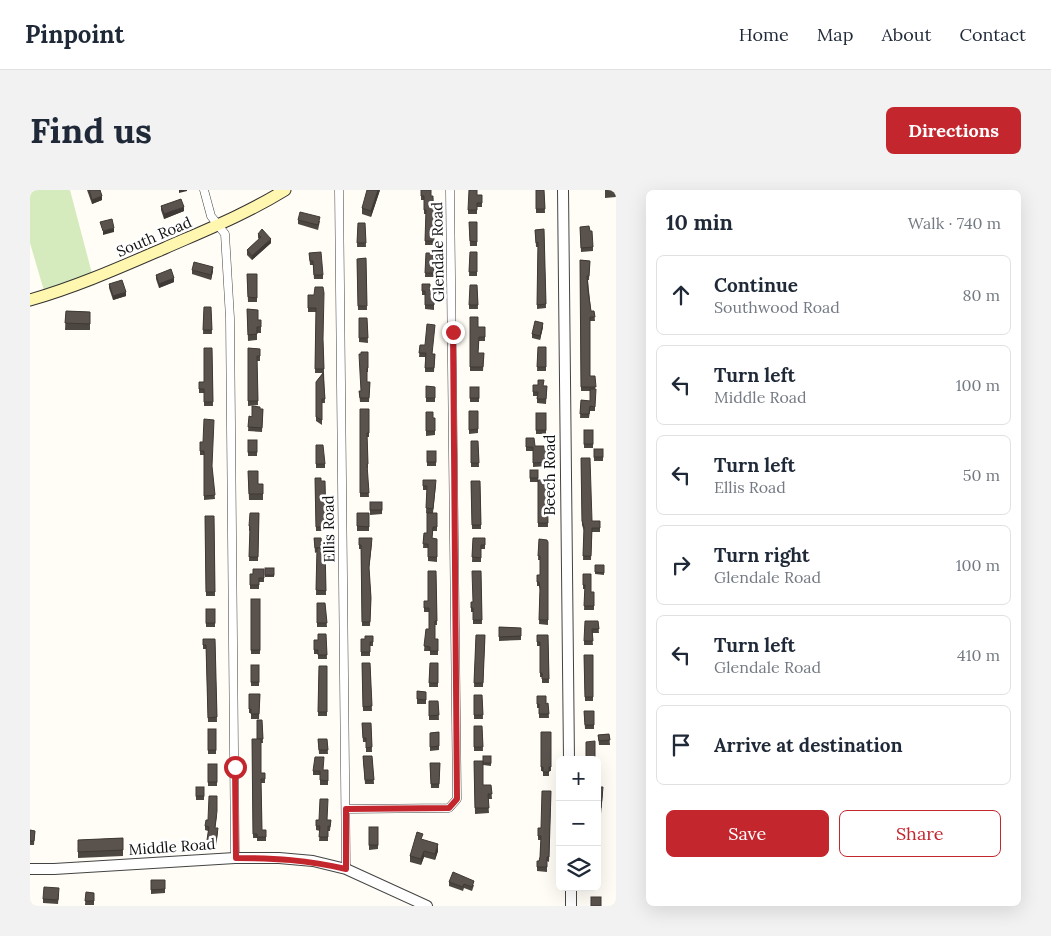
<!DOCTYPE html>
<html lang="en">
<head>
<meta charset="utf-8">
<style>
  body { margin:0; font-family:Lora,serif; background:#f2f2f3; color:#1f2937 }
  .controls { position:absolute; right:15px; bottom:15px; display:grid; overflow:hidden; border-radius:8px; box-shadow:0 5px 20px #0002 }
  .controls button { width:45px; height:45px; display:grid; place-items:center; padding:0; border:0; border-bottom:1px solid #e0e1e3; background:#fff; color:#1f2937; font:25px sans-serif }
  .stop { position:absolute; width:15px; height:15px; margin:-11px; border:4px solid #c4262e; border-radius:50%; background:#fff }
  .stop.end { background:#c4262e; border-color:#fff; box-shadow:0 1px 5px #0008 }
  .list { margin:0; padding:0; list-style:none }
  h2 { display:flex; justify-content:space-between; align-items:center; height:65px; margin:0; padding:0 20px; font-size:21px }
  h2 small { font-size:16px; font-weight:400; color:#747a83 }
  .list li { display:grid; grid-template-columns:32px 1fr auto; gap:15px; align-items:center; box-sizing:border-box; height:80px; margin:0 10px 10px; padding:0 10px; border:1px solid #e0e1e3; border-radius:8px }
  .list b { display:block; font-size:19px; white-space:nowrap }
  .list p { margin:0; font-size:16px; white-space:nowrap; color:#747a83 }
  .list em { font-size:16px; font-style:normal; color:#747a83 }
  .actions { display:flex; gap:10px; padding:15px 20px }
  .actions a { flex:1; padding:11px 0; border:1px solid #c4262e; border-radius:8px; text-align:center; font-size:18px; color:#c4262e }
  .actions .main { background:#c4262e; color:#fff }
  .icon { flex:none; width:28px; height:28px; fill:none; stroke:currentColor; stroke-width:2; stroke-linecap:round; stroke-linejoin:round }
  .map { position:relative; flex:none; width:586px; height:716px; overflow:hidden; border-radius:8px }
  header { display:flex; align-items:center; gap:30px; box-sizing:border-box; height:70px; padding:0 25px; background:#fff; border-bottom:1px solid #e0e1e3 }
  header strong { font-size:24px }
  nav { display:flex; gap:28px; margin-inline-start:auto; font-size:18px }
  .intro { display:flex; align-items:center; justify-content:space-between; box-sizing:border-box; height:120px; padding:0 30px }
  h1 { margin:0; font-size:35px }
  .button { padding:12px 22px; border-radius:8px; background:#c4262e; color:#fff; font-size:18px; font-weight:700 }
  main { display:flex; gap:30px; padding:0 30px }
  aside { flex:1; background:#fff; border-radius:8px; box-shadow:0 5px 20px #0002 }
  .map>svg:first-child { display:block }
  .green { fill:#d5ebbd }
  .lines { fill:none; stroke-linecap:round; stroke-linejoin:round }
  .minor-casing { stroke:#444; stroke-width:9 }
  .tertiary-casing { stroke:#444; stroke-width:12 }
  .secondary-casing { stroke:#333; stroke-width:13 }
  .minor { stroke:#fff; stroke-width:8 }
  .tertiary { stroke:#fff; stroke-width:10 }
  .secondary { stroke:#fff6b0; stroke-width:11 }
  .wall { fill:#4d4742 }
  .shaded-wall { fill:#3f3936 }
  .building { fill:#5a524d; stroke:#3f3936 }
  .route { stroke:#c4262e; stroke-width:6 }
  .labels { text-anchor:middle; stroke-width:5; stroke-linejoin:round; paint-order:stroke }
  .street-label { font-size:15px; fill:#111; stroke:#fff }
</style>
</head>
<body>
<header>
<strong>Pinpoint</strong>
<nav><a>Home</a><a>Map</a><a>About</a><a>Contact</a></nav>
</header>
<div class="intro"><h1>Find us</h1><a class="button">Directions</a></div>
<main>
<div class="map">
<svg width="586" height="716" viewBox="0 0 586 716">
  <rect width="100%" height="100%" fill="#fffdf5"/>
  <polygon class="green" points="0,0 40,0 65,95 17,111 0,53"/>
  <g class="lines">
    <g class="minor-casing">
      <g id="minor">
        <polyline points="174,0 181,26 195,44 200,128 205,668"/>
        <polyline points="309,0 316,679"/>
        <polyline points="316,619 419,618 427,609 420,0"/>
      </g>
    </g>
    <g class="tertiary-casing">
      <g id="tertiary">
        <polyline points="533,0 539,570"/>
        <polyline points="0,679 24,679 205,668 249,668 283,671 316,679 397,716"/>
        <polyline points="541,697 541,716"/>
      </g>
    </g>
    <g class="secondary-casing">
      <path id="secondary" d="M0 110C46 97 91 77 135 58 176 40 216 24 255 0"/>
    </g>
    <use href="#minor" class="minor"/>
    <use href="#tertiary" class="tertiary"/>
    <use href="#secondary" class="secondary"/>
  </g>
  <g class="wall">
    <polygon points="57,0 70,0 72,10 62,14"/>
    <polygon points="350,0 341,27 332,24 332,18"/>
    <polygon points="391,0 401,6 403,6 404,55 395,55 396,24 394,24 394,10 391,10"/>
    <polygon points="506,0 514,0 515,23 506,23"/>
    <polygon points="575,0 586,0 586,7 575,8"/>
    <polygon points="447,5 452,5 452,17 447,17 447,24 438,24 438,20"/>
    <polygon points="131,16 154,21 134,29 131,20"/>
    <polygon points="268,30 290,31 288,40 268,34"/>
    <polygon points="439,32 447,32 447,56 440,56"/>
    <polygon points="328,33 335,33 336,57 327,57"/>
    <polygon points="550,37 560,41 563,57 563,61 551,62"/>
    <polygon points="514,39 516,118 507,119 508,57 506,57 505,40"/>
    <polygon points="228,44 241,53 222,70 217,65 217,60 229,49 228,48"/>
    <polygon points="440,62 447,62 447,86 439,86"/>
    <polygon points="279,63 293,85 293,89 284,89 283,75 280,75"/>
    <polygon points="396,63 403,63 404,87 395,87"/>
    <polygon points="336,68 337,120 328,120 327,69"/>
    <polygon points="550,70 560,71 559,90 558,90 561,121 564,121 565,131 560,131 560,186 565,186 565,221 560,221 559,228 550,228 551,210 560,211 560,201 551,201"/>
    <polygon points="162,80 183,81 181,90 162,84"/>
    <polygon points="217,84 227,84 227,112 218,112"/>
    <polygon points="126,85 144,92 129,98 126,89"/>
    <polygon points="79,94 96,106 83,110 79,98"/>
    <polygon points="392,94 400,101 404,101 404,120 395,119 395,105 392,105"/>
    <polygon points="447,95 448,119 439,119 439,115"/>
    <polygon points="278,105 284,105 293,150 295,213 292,213 292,235 286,231 286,192 293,183 285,183 286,122 278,122"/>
    <polygon points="174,117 181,117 182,144 173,144"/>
    <polygon points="217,119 228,130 231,130 231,143 227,143 227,150 218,151"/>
    <polygon points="36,121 60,122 60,140 35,140"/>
    <polygon points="440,127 448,137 455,137 455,151 449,151 448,163 454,163 453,181 440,181"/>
    <polygon points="329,128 337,128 338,153 329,152"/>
    <polygon points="513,137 510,150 502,148 502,144"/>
    <polygon points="390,155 403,164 405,164 404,182 395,182 395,167 389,167"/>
    <polygon points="508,157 516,157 516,181 507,181"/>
    <polygon points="182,158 183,216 174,216 174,203 169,203 169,192 174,192"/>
    <polygon points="218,158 230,159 230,171 227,171 228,215 218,216"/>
    <polygon points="338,162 338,182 337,182 337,192 340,192 339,212 330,212 329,201 331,201 331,164"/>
    <polygon points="503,195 517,196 516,214 507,213 507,206 503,206"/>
    <polygon points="396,196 405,197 405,212 396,212"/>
    <rect x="440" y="197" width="9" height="15"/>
    <polygon points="230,219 233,219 232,242 218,241 219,226 222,227"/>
    <polygon points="330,219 339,219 339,247 337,247 338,278 337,278 339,307 330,307"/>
    <polygon points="439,221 448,221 448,243 439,244"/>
    <polygon points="396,222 403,228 405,228 405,245 396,246"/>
    <rect x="506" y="223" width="10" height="21"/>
    <rect x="554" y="240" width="9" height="18"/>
    <polygon points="496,248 505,256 514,258 518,258 518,276 503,277 503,261 496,261"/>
    <rect x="218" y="250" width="9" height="16"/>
    <polygon points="441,251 448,251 449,277 441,277"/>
    <polygon points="170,252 173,252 182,277 185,309 174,310 174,265 170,265"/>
    <polygon points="286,255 295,274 295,278 286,278"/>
    <rect x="564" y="259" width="9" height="12"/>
    <rect x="397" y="261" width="9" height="15"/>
    <polygon points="551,268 562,331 570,331 570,342 562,342 561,370 553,370 554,341 552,335"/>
    <polygon points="500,280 508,280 508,290 517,290 518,337 508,337 508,292 500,292"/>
    <polygon points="218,281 228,294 233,294 233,310 219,310"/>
    <polygon points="285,288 291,291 295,291 296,341 286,341"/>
    <polygon points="393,290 406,294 403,323 396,323 397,300 393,300"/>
    <polygon points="441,291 450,291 451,339 442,339"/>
    <polygon points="340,312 352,312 352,324 340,325"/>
    <polygon points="229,323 228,371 219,371 220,341 219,341 219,336"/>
    <rect x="327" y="323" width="12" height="18"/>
    <polygon points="407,323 407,341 403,341 402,348 407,349 407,372 398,371 398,358 393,358 394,343 397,343"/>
    <polygon points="175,326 184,326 185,406 176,406"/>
    <polygon points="284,348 292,358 295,358 296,405 286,405 287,362 285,363"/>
    <polygon points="329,348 342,353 339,379 341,408 340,436 332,436 331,359 329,359"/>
    <polygon points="443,348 455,348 455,359 451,359 451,372 442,372"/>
    <polygon points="509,349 518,352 518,435 509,434 510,401 509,396 507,396 507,392 510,385 510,370 508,370"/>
    <polygon points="565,375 574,375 574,385 565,384"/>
    <rect x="235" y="378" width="9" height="9"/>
    <polygon points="234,379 234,392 229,392 229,399 220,399 220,384 223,384"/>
    <polygon points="406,381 407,435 405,435 405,449 408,449 408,465 400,465 400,461 394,461 396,439 399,439 399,422 394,422 394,415 398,411"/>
    <polygon points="451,381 452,434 443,434 443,422 441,422 441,412 443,412"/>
    <polygon points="553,384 561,402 564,402 564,420 554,420 555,399 553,399"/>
    <rect x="221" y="409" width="9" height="55"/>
    <polygon points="287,413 295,413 297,437 287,437"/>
    <rect x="176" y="419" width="9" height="18"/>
    <polygon points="568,431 569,443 562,443 563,455 554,455 554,451"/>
    <polygon points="469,437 491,438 491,450 469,451"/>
    <polygon points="296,444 297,469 288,469 288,464 284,464 284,460 288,450"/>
    <polygon points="446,445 455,445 453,497 444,497"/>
    <polygon points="507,445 518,445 519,493 512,493 512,487 510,487 510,456 507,456"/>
    <polygon points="343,446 343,456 340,456 340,466 331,466 331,449 335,449"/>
    <polygon points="173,449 185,449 187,532 178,532 176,459 173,459"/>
    <polygon points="554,465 563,465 563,511 555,511"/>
    <polygon points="332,473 340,473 342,521 333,521"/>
    <polygon points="400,473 408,473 408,497 399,497"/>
    <rect x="221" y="475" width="8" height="21"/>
    <polygon points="289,476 297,476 297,526 288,526"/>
    <polygon points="387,501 396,502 396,514 387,514"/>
    <polygon points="219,504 230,504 229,529 221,529 221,523 219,523"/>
    <polygon points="444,505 452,505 453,529 444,529"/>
    <polygon points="507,506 516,514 518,513 519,528 509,528 509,518 507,518"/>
    <polygon points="399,511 408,511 409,530 399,530"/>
    <polygon points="554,521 564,521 564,539 555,539"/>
    <polygon points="232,530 233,553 231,553 231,583 235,583 235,593 231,593 232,640 236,640 236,651 227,651 227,648 223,648 222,549 227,549"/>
    <polygon points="332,533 341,533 342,562 336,562 336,552 333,552"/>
    <polygon points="444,536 452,536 453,561 444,561"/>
    <rect x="178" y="539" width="8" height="25"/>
    <polygon points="409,542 409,560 400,561 400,543"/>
    <polygon points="511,542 521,542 521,581 519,581 519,586 513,586 513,581 511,581"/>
    <polygon points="579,544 580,555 569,555 568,545"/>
    <polygon points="288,549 297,549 298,564 289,564"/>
    <polygon points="333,566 342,566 344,594 335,594"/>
    <polygon points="461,566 461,576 453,575 453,595 461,595 462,609 458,609 459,623 445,624 444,571 453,571"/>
    <polygon points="400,573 410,573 409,598 401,598"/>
    <rect x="178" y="574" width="9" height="22"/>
    <polygon points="298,580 298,595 290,595 290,585 283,585 283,581"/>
    <rect x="166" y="597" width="8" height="13"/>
    <polygon points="567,597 573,602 571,624 567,623"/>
    <polygon points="521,601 519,672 517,671 517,682 507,681 507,671 509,671 510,667 511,650 508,650 508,638 511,638"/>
    <polygon points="187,625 185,638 188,642 186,656 177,654 178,641 175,640 175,636 178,630"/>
    <polygon points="297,630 301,630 300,641 298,641 298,651 289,651 290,641 286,640 286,636"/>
    <polygon points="339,637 348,637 348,659 339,660"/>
    <polygon points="0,640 5,641 4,655 0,655"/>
    <polygon points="93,648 93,666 48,668 48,650"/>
    <polygon points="393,650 408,661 405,670 394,667 391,675 380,672 380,666"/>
    <rect x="567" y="675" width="3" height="10"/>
    <polygon points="121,690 135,690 135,703 121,704"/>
    <polygon points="419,692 444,695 442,701 434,698 433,701 419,696"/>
    <polygon points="56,702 64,703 64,715 55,715"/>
    <polygon points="29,703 28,714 13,713 13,709"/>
  </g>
  <g class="shaded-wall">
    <polygon points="149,0 157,0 157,1 149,3"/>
    <polygon points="348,0 350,0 341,27 341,21"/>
    <polygon points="72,6 72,10 62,14 62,10"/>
    <polygon points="154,17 154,21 134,29 134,24"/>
    <polygon points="84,38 84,42 73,45 73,41"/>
    <polygon points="241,49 241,53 222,70 222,66"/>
    <polygon points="183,77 183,81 181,90 181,85"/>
    <polygon points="144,88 144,92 129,98 129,94"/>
    <polygon points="96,102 96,106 83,110 83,106"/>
    <polygon points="513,133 513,137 510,150 510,146"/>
    <polygon points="408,654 408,661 405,670 405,664"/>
    <polygon points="394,661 394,667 391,675 391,669"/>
  </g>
  <g class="building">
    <polygon points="59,0 70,0 72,6 62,10"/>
    <polygon points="337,0 348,0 341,21 332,18"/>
    <polygon points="391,0 401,0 401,6 403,6 404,51 395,51 396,20 394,20 394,6 391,6"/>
    <polygon points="439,0 447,0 447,5 452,5 452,13 447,13 447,20 438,20"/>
    <polygon points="506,0 514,0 515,19 506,19"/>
    <polygon points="151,9 154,17 134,24 131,16"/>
    <polygon points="270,22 290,27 288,35 268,30"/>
    <polygon points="82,29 84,38 73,41 70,32"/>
    <polygon points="439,32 447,32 447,52 440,51"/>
    <polygon points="328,33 335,33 336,53 327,53"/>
    <polygon points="559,36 560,41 562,41 563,57 551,58 550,37"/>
    <polygon points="232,39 241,49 222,66 217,60 231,47 228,44"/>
    <polygon points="514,39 516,114 507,115 508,52 506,53 505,40"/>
    <polygon points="291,62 293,85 284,85 283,71 280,71 279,63"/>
    <polygon points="440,62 447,62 447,82 439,82"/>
    <polygon points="396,63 403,63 404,83 395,83"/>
    <polygon points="336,68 337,116 328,116 327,69"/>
    <polygon points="550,70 560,71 559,86 557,86 558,100 561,121 564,121 565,127 560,127 560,186 565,186 566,197 551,197"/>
    <polygon points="164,72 183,77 181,85 162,80"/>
    <polygon points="141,79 144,88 129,94 126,85"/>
    <polygon points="217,84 227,84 227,108 218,107"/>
    <polygon points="92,90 96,102 83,106 79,94"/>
    <polygon points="392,94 400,94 400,101 404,101 404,115 395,115 395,101 392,101"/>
    <polygon points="440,95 447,95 448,115 439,115"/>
    <polygon points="285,97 293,97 294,103 293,149 294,179 285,179 286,118 278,118 278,105 284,105"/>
    <polygon points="174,117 181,117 182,140 173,140"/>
    <polygon points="217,119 228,120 228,130 231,130 231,137 227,137 227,144 218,145"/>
    <polygon points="36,121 60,122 60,134 35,133"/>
    <polygon points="440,127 448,127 448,137 455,137 455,147 449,147 448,163 454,163 453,177 440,177"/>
    <polygon points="329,128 337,128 338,148 329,148"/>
    <polygon points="505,131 513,133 510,146 502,144"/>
    <polygon points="397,134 405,135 402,164 405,164 404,178 395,178 396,163 389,163 390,155 395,155"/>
    <polygon points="508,157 516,157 516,177 507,177"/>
    <polygon points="174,158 182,158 183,212 174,212 174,199 169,199 169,192 174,192"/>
    <polygon points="218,158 230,159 230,166 227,166 228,211 218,211"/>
    <polygon points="331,162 338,162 338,178 337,178 337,192 340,192 339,208 330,208 329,201 331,201 329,164 331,164"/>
    <polygon points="293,183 295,209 292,209 292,230 286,227 286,192"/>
    <polygon points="508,190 514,190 513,196 517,196 516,209 507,209 508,202 503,202 503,195 508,195"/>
    <polygon points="396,196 405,197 405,208 396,208"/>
    <rect x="440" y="197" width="9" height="11"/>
    <polygon points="560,199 566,199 565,217 560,216 559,224 550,224 551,210 560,211"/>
    <polygon points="222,216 230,217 230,219 233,219 232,238 218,237 219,226 222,227"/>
    <polygon points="330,219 339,219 339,243 337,243 338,274 337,274 339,303 330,303"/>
    <polygon points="439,221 448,221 448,239 439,240"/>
    <polygon points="396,222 403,222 403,228 405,228 405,241 396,241"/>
    <rect x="506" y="223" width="10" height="17"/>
    <polygon points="174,229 184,230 182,276 185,305 174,306 174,261 170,261 170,252 173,252"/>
    <rect x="554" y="240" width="9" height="14"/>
    <polygon points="496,248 504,248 505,256 514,256 514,258 518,258 518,272 503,273 503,257 496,257"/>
    <rect x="218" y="250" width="9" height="12"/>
    <polygon points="441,251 448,251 449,273 441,273"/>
    <polygon points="286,255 293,255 295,274 286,274"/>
    <rect x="564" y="259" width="9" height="8"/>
    <rect x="397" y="261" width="9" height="11"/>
    <polygon points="551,268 560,268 562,331 570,331 570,338 562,338 561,366 553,366 554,337 552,331"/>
    <rect x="500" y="280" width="8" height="8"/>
    <polygon points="218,281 228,281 228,294 233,294 233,304 219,304"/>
    <polygon points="285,288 291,288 291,291 295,291 296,337 286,337"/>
    <polygon points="393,290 406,290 403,319 396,318 397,296 393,296"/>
    <polygon points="508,290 517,290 518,333 508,333"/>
    <polygon points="441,291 450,291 451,335 442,335"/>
    <rect x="340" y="312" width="12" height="8"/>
    <polygon points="220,323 229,323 228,367 219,367 220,337 219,336"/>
    <polygon points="327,323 339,323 339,337 327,336"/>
    <polygon points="397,323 407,323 407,337 403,337 402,348 407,349 407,367 398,367 398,354 393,354 394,343 397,343"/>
    <polygon points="175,326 184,326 185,402 176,402"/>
    <polygon points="284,348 291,348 292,358 285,358"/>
    <polygon points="329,348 342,348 339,377 341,408 340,432 332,432 331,355 329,355"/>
    <polygon points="443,348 455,348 455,355 451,355 451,368 442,367"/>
    <polygon points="509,349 517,350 518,352 518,430 509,430 510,398 509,392 507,392 507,385 510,385 510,366 508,366"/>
    <polygon points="287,358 295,358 296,401 286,400"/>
    <polygon points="565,375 574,375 574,383 565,382"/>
    <rect x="235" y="378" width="9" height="7"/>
    <polygon points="223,379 234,379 234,388 229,388 229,395 220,395 220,384 223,384"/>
    <polygon points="398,381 406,381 407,431 405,431 405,449 408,449 408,461 400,461 400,457 394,456 396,439 399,439 399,418 394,418 394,411 398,411"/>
    <polygon points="442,381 451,381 452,430 443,430 443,418 441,418 441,412 443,412"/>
    <polygon points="553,384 561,384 561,402 564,402 564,416 554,416 555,395 553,395"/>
    <rect x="221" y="409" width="9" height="51"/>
    <polygon points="287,413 295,413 297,433 287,433"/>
    <rect x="176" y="419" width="9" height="14"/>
    <polygon points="555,431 568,431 569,439 562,439 563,451 554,451"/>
    <polygon points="469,437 491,438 491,446 469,447"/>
    <polygon points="288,444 296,444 297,465 288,465 288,460 284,460 284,450 288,450"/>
    <polygon points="446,445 455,445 453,493 444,493"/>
    <polygon points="507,445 518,445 519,489 512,489 512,483 510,483 510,452 507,452"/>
    <polygon points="335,446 343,446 343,452 340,452 340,462 331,462 331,449 335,449"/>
    <polygon points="173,449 185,449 187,527 178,528 176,455 173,455"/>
    <polygon points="554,465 563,465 563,507 555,507"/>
    <polygon points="332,473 340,473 342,516 333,517"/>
    <polygon points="400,473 408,473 408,493 399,493"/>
    <rect x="221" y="475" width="8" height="17"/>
    <polygon points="289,476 297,476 297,522 288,522"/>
    <polygon points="387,501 396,502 396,510 387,509"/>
    <polygon points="219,504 230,504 229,524 221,524 221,519 219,519"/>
    <polygon points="444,505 452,505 453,525 444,525"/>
    <polygon points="507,506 516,506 516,514 518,513 519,524 509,524 509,514 507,514"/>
    <polygon points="399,511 408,511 409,525 399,526"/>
    <polygon points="554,521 564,521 564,535 555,535"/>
    <polygon points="227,530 232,530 233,549 227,549"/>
    <polygon points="332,533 341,533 342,557 336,558 336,548 333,548"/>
    <polygon points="444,536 452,536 453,557 444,557"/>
    <rect x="178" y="539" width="8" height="21"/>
    <polygon points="409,542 409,556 400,557 400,543"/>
    <polygon points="511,542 521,542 521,577 519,577 519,582 513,582 513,577 511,577"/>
    <polygon points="579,544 580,550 569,551 568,545"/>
    <polygon points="222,549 231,549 231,583 235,583 235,589 231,589 232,640 236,640 236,647 227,647 227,644 223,644"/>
    <polygon points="288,549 297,549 298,560 289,560"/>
    <polygon points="565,551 565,570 556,570 556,552"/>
    <polygon points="333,566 342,566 344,590 335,590"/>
    <rect x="453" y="566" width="8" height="7"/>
    <polygon points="285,567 294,567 293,580 298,580 298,591 290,590 290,581 283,581"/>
    <polygon points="444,571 453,571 453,595 461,595 462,604 458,604 459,618 445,618"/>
    <polygon points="400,573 410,573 409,594 401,594"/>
    <rect x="178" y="574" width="9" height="18"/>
    <rect x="166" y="597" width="8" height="9"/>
    <polygon points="567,597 573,597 571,618 567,618"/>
    <polygon points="512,601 521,601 519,667 517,667 517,677 507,677 507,671 509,671 510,667 511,646 508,646 508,638 511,638"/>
    <polygon points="179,606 187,606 187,621 185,638 188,638 186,652 177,650 179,637 175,636 176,630 178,630"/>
    <polygon points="290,609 298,609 297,630 301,630 300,637 298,636 298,647 289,647 290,636 286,636 286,630 289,630"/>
    <rect x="339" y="637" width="9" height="18"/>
    <polygon points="0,640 5,641 4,651 0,651"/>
    <polygon points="387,642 393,644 391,649 408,654 405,664 394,661 391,669 380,666"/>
    <polygon points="93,648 93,660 48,662 48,650"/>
    <rect x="567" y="675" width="3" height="6"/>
    <polygon points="423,682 444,691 442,697 434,694 433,697 419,692"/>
    <polygon points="121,690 135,690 135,699 121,700"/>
    <polygon points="14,697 29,698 28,710 13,709"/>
    <polygon points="56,702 64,703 64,711 55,711"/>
    <rect x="561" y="707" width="10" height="9"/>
  </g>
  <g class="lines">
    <path class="route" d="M205 577 206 668C245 668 277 670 316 679V619L419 618 427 609 423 142"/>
  </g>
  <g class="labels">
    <g class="street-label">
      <text transform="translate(124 47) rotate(-23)" y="5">South Road</text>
      <text transform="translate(408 62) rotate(-91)" y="5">Glendale Road</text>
      <text transform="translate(520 285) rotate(-90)" y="5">Beech Road</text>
      <text transform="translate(299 339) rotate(-91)" y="5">Ellis Road</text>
      <text transform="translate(142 657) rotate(-4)" y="5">Middle Road</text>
    </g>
  </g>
</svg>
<div class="controls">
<button>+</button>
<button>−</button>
<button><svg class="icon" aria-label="layers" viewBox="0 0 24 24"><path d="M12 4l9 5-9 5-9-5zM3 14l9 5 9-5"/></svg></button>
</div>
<div class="stop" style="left:205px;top:577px"></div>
<div class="stop end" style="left:423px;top:142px"></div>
</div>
<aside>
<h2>10 min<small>Walk · 740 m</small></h2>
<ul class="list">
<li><svg class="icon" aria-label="ahead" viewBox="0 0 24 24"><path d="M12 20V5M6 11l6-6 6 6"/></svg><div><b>Continue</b><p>Southwood Road</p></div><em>80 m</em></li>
<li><svg class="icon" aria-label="left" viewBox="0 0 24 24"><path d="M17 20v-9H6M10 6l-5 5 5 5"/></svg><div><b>Turn left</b><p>Middle Road</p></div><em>100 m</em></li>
<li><svg class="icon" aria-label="left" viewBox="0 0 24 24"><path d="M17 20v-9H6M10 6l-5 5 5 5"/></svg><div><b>Turn left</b><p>Ellis Road</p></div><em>50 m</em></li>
<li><svg class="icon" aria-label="right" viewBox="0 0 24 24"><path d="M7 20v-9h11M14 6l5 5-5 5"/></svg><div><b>Turn right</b><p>Glendale Road</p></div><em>100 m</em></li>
<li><svg class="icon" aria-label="left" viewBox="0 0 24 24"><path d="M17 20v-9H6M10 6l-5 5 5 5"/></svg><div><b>Turn left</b><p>Glendale Road</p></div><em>410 m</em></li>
<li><svg class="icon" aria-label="arrive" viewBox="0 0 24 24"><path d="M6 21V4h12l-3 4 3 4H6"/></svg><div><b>Arrive at destination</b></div></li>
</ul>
<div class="actions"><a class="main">Save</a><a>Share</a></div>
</aside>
</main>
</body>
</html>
